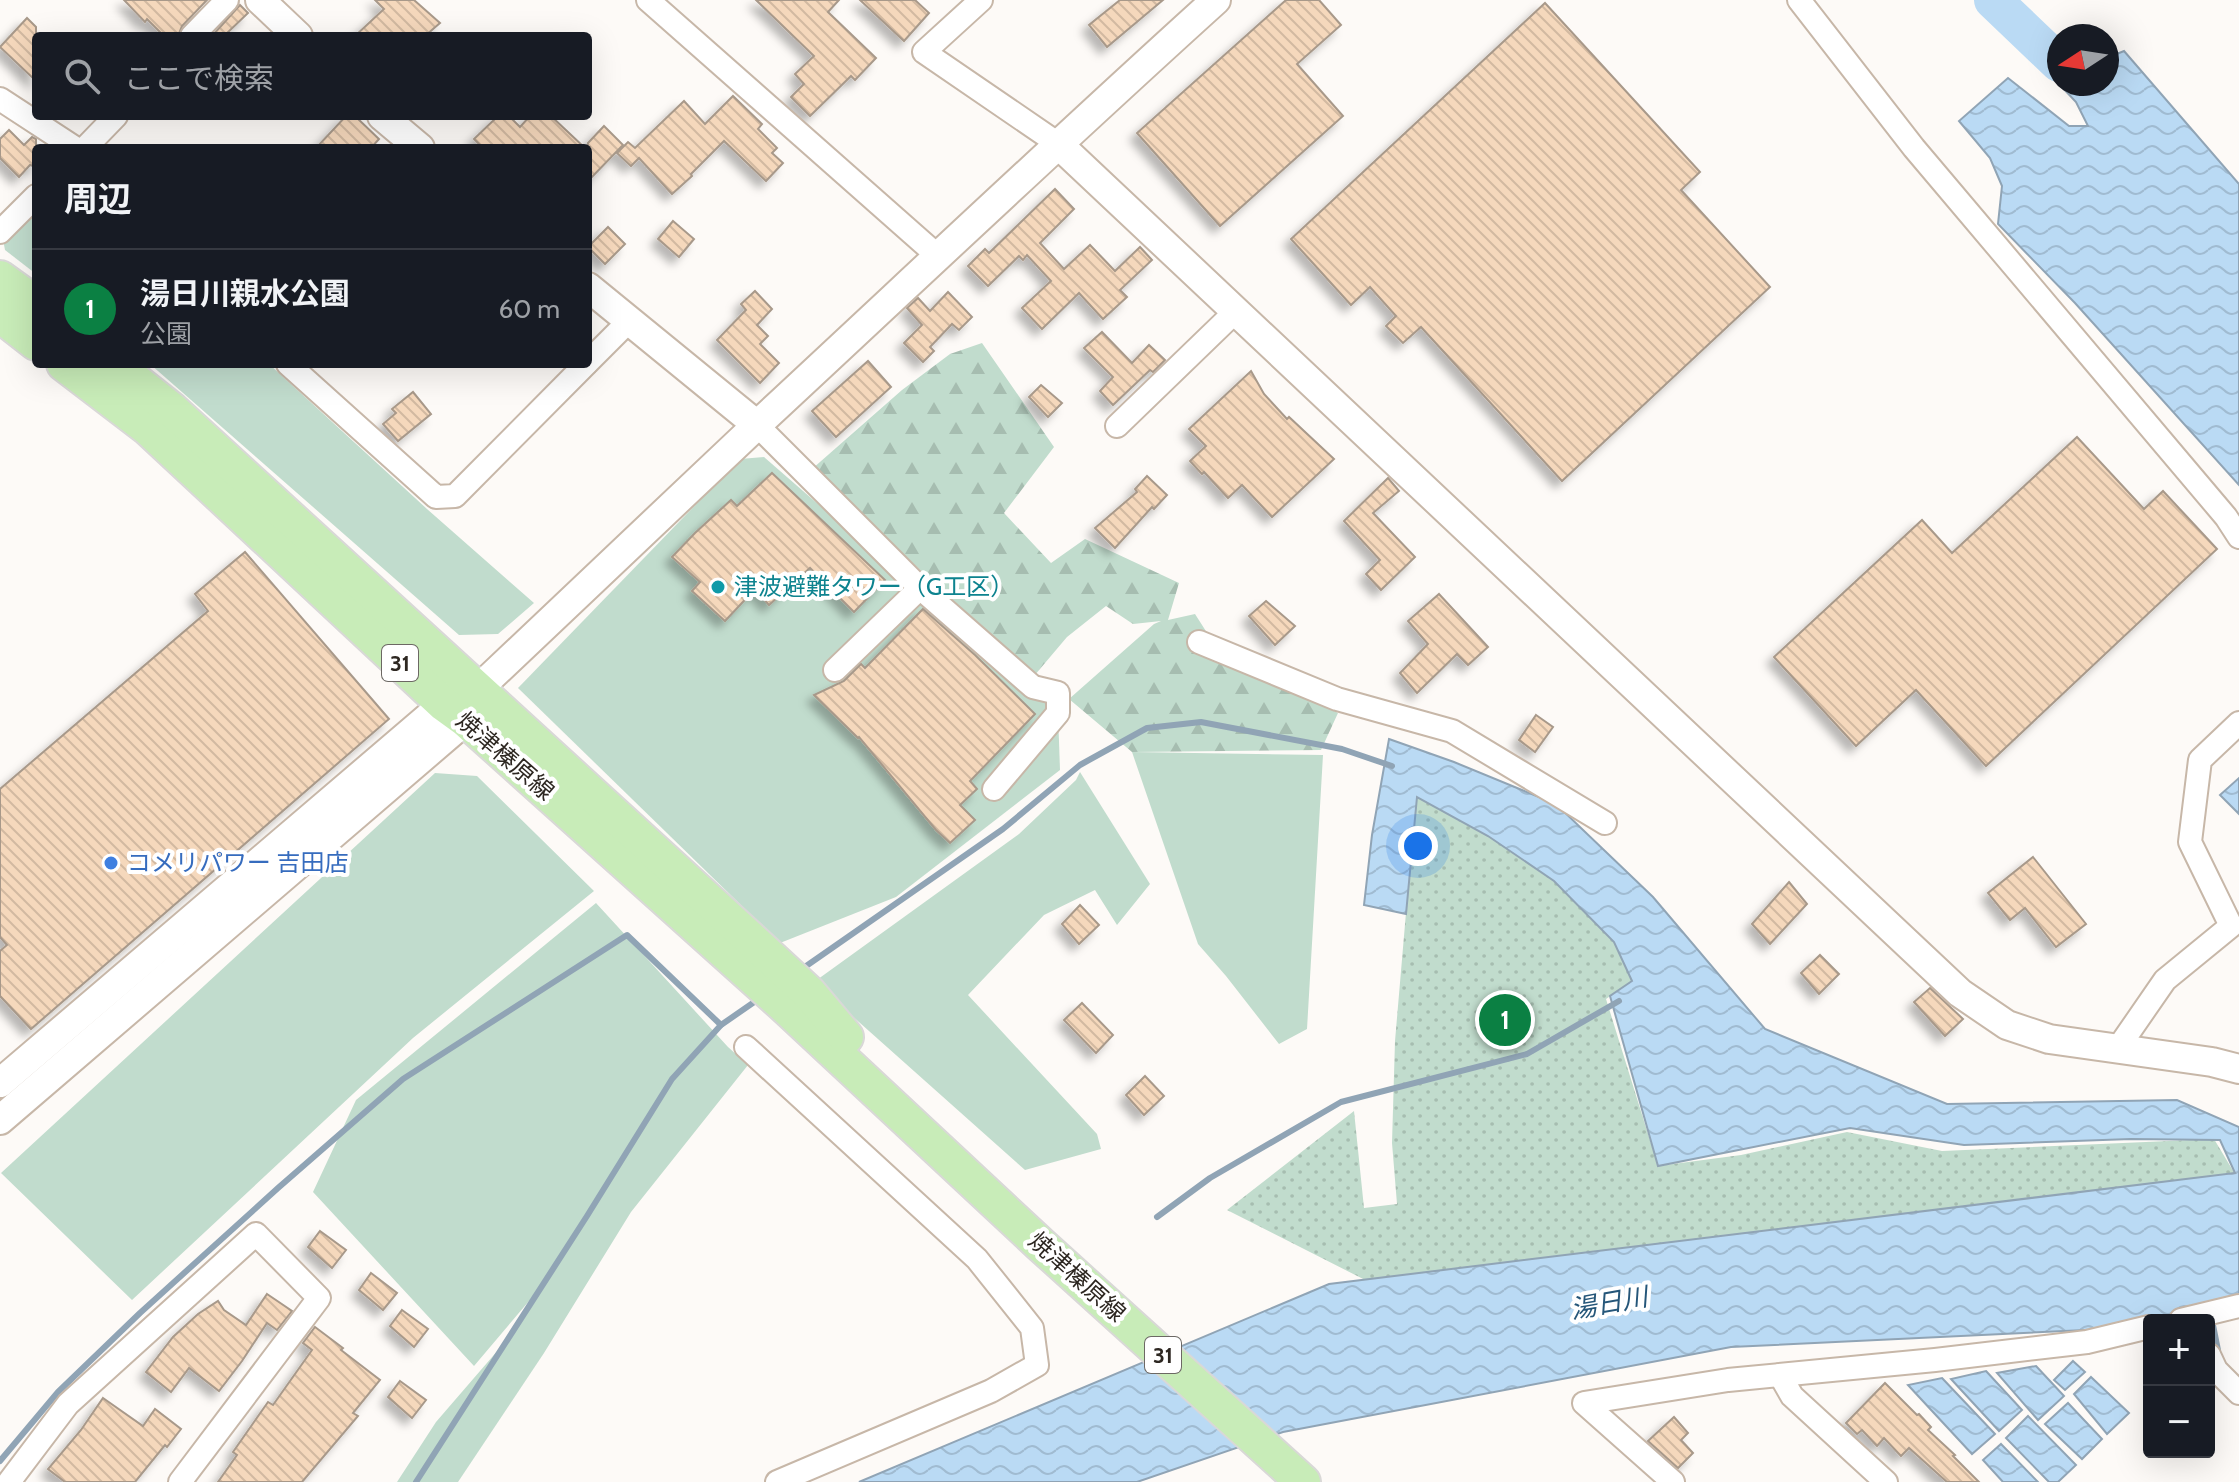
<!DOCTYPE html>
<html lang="ja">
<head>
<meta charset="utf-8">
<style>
  body { margin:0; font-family:Cabin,"Noto Sans JP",sans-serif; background:#20242c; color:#f1f3f6 }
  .controls { position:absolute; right:24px; bottom:24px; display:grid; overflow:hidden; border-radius:8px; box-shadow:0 8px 32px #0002 }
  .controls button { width:72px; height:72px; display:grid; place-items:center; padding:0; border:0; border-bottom:2px solid #363941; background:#171b24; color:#f1f3f6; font:40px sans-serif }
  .compass { position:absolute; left:2047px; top:24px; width:72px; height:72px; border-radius:50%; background:#171b24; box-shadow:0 8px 32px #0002; rotate:258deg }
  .you { position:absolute; left:1418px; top:846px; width:28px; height:28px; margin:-20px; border:6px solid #fff; border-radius:50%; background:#1a73e8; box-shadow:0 0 0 12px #1a73e833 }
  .badge { display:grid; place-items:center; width:52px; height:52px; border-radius:50%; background:#0b8043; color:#fff; font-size:26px; font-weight:700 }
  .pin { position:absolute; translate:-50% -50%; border:4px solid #fff; box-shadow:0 2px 8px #0006 }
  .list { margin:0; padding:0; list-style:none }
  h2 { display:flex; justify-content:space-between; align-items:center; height:104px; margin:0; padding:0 32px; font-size:34px }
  h2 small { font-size:26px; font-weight:400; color:#9ea1a6 }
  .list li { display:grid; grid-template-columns:52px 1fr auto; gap:24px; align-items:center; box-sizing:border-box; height:120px; padding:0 32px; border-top:2px solid #363941 }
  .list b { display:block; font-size:30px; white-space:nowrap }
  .list p { margin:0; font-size:26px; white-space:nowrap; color:#9ea1a6 }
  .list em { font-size:26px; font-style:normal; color:#9ea1a6 }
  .icon { flex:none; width:44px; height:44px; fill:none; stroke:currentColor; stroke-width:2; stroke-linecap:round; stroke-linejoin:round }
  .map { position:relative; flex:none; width:2239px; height:1482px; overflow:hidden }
  .search { position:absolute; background:#171b24; box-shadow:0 8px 32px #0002; left:32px; top:32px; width:560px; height:88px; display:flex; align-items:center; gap:20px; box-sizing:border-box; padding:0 28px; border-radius:8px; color:#9ea1a6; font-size:30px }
  .panel { position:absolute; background:#171b24; box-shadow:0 8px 32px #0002; left:32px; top:144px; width:560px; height:224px; border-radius:8px }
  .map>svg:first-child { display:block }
  .green { fill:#c1dccd }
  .forest { fill:url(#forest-firs) }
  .park { fill:url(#park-dots) }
  .water { fill:url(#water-waves); stroke:#90a4b5; stroke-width:2 }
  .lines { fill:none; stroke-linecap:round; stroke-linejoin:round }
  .stream { stroke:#90a4b5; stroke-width:6 }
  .river { stroke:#badaf4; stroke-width:38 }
  .building { fill:url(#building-back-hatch); stroke:#a8998a; stroke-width:2; filter:url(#shadow) }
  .minor-casing { stroke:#c7b7a8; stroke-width:26 }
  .tertiary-casing { stroke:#c7b7a8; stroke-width:32 }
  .primary-casing { stroke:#d9d8d7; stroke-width:38 }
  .minor { stroke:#fff; stroke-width:22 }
  .tertiary { stroke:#fff; stroke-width:28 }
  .primary { stroke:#c8ecb8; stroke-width:34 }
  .culture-dot { fill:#0f9aa8; stroke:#fff; stroke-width:3 }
  .shop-dot { fill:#3f7fe0; stroke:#fff; stroke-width:3 }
  .labels { text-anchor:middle; stroke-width:8; stroke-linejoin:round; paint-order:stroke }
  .shield { fill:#fff; stroke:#6c6864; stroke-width:2 }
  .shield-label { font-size:22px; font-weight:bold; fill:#2d2721 }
  .culture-label { font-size:24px; fill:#0d838f; stroke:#fff; text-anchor:start }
  .street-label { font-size:24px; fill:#2d2721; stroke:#fff }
  .shop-label { font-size:24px; fill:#366cbe; stroke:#fff; text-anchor:start }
  .water-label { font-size:26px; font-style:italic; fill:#255679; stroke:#fff }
</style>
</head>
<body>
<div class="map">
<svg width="2239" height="1482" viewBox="0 0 2239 1482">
  <defs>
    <pattern id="forest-firs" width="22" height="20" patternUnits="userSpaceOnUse" patternTransform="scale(2)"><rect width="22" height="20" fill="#c1dccd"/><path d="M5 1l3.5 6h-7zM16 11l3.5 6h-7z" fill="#a6bdb0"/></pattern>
    <pattern id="park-dots" width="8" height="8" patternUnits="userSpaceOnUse" patternTransform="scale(2)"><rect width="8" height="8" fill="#c1dccd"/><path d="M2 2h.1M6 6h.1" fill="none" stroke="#a6bdb0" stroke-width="1.8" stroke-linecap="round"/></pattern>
    <pattern id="water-waves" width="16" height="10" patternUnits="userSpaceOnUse" patternTransform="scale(2)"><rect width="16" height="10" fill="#badaf4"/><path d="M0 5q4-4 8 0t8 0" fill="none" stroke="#a0bbd1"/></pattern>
    <pattern id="building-back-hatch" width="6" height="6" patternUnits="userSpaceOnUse" patternTransform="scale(2)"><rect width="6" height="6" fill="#f5d8bc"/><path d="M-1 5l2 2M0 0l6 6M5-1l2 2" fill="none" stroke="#d2b9a1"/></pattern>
    <filter id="shadow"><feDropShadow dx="-7" dy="7" stdDeviation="4" flood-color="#0004"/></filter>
  </defs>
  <rect width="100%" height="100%" fill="#fdfaf7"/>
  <g class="green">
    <polygon points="36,208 36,274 5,250 3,239"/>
    <polygon points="150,364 269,364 427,509 534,603 498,634 459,635"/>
    <polygon points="764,457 1058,713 1060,770 896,897 780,943 518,688 740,459"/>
    <polygon points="1132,752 1323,755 1307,1029 1279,1044 1226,976 1198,944"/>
    <polygon points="1080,772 1150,884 1117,925 1095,890 1044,915 968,995 1097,1134 1101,1149 1025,1170 814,982 1019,834 1076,780"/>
    <polygon points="435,773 477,776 594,891 413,1038 132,1300 1,1173"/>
    <polygon points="596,903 728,1047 748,1065 631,1212 544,1353 458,1482 397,1482 436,1422 511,1335 546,1281 474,1366 313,1192 356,1100"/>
  </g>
  <polygon class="forest" points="982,343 1054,447 1004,513 1051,563 1085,539 1179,583 1168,620 1195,614 1218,650 1338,713 1321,750 1132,752 1069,699 1154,624 1161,621 1133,624 1106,606 1067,637 1034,676 812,469 902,390 950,354"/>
  <polygon class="park" points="1416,796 1535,861 1624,953 1632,981 1606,999 1658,1166 1741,1155 1847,1132 1942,1151 2214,1139 2235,1174 1377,1286 1227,1210 1354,1111 1364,1208 1397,1204 1392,1143 1395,1041"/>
  <g class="water">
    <polygon points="2124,51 2239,184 2239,485 2075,303 1998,224 2002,186 1990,158 1959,121 2008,78 2069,126 2088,126 2076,102 2059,84 2107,84 2107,58"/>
    <polygon points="1389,739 1454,762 1556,804 1653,897 1765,1029 1947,1104 2177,1100 2239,1127 2239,1297 2171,1320 2149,1320 2149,1327 1731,1347 1283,1432 1137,1482 859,1482 1329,1284 2235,1173 2220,1140 2131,1139 1964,1145 1850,1128 1658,1166 1610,996 1632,981 1614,942 1554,881 1488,836 1417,797 1406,914 1364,905 1372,835"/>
    <polygon points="2239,778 2239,814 2220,795"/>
    <polygon points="2073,1361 2085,1372 2065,1390 2054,1380"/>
    <polygon points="2036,1366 2064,1396 2038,1420 1997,1373"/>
    <polygon points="1986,1371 2022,1410 1999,1431 1951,1379"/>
    <polygon points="2091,1377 2129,1413 2107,1434 2074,1394"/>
    <polygon points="1942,1378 1995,1434 1972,1454 1908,1385"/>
    <polygon points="2068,1403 2102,1439 2082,1459 2045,1424"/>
    <polygon points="2028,1416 2076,1465 2058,1482 2049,1482 2006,1438"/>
    <polygon points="2001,1444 2038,1482 2003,1482 1983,1460"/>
  </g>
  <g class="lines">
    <g class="stream">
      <polyline points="799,971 1003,829 1080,765 1147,728 1201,722 1342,749 1392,766"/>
      <polyline points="1157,1217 1210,1178 1341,1102 1527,1054 1619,1001"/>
      <polyline points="2213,1325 2218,1350"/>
      <polyline points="0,1461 58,1392 140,1313 278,1188 403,1079 627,935 721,1025"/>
      <polyline points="416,1482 587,1216 672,1079 721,1025 760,998"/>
    </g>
    <polyline class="river" points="1993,0 2059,63"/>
  </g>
  <g class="building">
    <polygon points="124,0 207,0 182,26 178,36 164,36 147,19 145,22"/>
    <polygon points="375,0 414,0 440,23 425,36 355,36 384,9"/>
    <polygon points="756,0 839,0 828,12 876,58 855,80 851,76 810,116 791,97 804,84 795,74 814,56"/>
    <polygon points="860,0 915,0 929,13 904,41"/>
    <polygon points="1120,0 1163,0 1107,47 1089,25"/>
    <polygon points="1286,0 1319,0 1341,25 1297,64 1343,116 1220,226 1137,133"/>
    <polygon points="1545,3 1700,172 1681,190 1770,287 1562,481 1421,327 1403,343 1386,326 1396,316 1370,287 1351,305 1291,239"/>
    <polygon points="240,5 248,13 224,36 212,36"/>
    <polygon points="27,18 36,27 36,81 0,47"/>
    <polygon points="733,96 762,124 758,129 777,148 772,153 783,163 766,181 724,141 691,174 692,176 672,194 639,158 631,166 617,153 628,142 635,148 684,101 705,124"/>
    <polygon points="346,116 355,116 379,139 371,148 316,148"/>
    <polygon points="498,116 509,116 520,127 530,116 551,116 585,148 483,148 474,139"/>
    <polygon points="604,126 623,145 588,181 588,143"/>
    <polygon points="9,130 24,145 32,137 36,139 36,167 30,165 19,177 0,158 0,139"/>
    <polygon points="1055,189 1074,209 1040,243 1064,269 1090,245 1115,271 1140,247 1152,260 1120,290 1127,297 1103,319 1079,293 1042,329 1022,308 1051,281 1027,255 1023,260 1019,256 988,286 968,266 985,249 989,253"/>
    <polygon points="673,221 694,239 679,257 658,239"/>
    <polygon points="608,227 625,244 605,264 588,247"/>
    <polygon points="755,291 772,309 757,325 768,336 760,344 779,363 760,383 717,340 746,310 741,304"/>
    <polygon points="948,292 972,317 959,330 952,324 930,347 934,351 923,362 904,343 922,325 907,308 918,298 930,311"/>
    <polygon points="1102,332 1132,363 1149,345 1165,360 1153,372 1150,370 1113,405 1100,391 1113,377 1084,348"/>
    <polygon points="868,361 891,387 836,437 812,411"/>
    <polygon points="1251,371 1264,394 1287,419 1289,417 1334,459 1272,517 1242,485 1228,498 1204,472 1202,474 1190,461 1206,446 1189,429"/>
    <polygon points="1041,385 1062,403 1048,417 1029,397"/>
    <polygon points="413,392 431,414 398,441 383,424 396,413 392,409"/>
    <polygon points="2077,437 2144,509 2163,491 2217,549 1986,766 1916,690 1856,746 1774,657 1922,520 1952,553"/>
    <polygon points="772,473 885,580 854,612 810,568 769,605 755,589 725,621 692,591 700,582 672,557 695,533 731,500 737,506"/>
    <polygon points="1147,476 1167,495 1154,509 1152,507 1115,548 1095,528 1137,492 1135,489"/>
    <polygon points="1388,478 1399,491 1373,513 1415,557 1381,590 1366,574 1380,560 1344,521"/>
    <polygon points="245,552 389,719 31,1029 0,996 0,951 7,945 0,937 0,789 208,611 195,594"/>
    <polygon points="1439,594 1488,647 1468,665 1457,654 1417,693 1400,673 1428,644 1408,621"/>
    <polygon points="1266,601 1295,626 1275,645 1249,616"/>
    <polygon points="923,609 975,655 1035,714 970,781 977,789 960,805 975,820 950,843 936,830 859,737 858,738 814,695 844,681 861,664 865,668"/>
    <polygon points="1536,715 1553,727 1535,752 1519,740"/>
    <polygon points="2033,857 2086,924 2056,947 2025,908 2010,920 1988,893"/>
    <polygon points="1789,882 1807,904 1770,944 1752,924"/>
    <polygon points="1080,905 1099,925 1079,944 1062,924"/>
    <polygon points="1820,955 1839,974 1819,994 1801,973"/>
    <polygon points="1930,988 1963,1019 1945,1036 1914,1002"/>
    <polygon points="1082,1003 1113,1035 1096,1053 1064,1020"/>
    <polygon points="1145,1076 1164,1096 1144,1115 1126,1095"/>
    <polygon points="320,1231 346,1250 332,1268 308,1247"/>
    <polygon points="371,1273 397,1293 383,1310 359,1290"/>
    <polygon points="267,1294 292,1311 277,1330 267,1323 242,1361 219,1391 189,1368 171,1392 146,1372 173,1337 198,1314 218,1301 224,1310 246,1325"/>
    <polygon points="402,1310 428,1329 414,1347 390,1326"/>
    <polygon points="315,1327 343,1348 341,1350 380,1380 353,1413 358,1416 302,1482 218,1482 237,1455 233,1452 268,1402 273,1405 312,1350 303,1343"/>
    <polygon points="400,1381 426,1400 412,1418 388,1397"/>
    <polygon points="1885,1383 1917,1415 1919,1414 1931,1427 1928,1430 1955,1455 1953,1456 1979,1482 1947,1482 1909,1448 1901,1456 1884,1438 1877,1446 1862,1430 1857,1434 1846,1423"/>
    <polygon points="103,1398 143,1426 155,1409 181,1429 167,1447 165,1445 135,1482 65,1482 48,1469 81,1430"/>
    <polygon points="1674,1417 1688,1433 1681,1440 1693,1453 1678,1468 1648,1441"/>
  </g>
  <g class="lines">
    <g class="minor-casing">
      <g id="minor">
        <polyline points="648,0 939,257"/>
        <polyline points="981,0 924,52 1057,143"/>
        <polyline points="1799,0 1914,148 2226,517 2239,537"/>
        <polyline points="192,36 227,0"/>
        <polyline points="0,99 75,148"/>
        <polyline points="85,148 116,116"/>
        <polyline points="0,232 36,196"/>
        <polyline points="588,362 629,321"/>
        <polyline points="288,364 436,497 455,496 586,364"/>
        <polyline points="757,425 920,588 1033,687 1058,693 1058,713 994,789"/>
        <polyline points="1117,426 1236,311"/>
        <polyline points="1199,642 1337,699 1452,731 1605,823"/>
        <polyline points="835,670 920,588"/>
        <polyline points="746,1047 977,1259 1032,1328 1037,1365 991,1391 777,1482"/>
        <polyline points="2118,1048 2165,980 2231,926 2190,842 2200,760 2239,723"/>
        <polyline points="2181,1320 2239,1306"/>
        <polyline points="2209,1355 2216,1370 2239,1393"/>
        <polyline points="1780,1375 1792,1396 1886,1482"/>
        <polyline points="9,1482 68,1404 256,1234 319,1298 180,1482"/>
        <polyline points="1673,1482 1584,1403 1728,1380 1935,1360 2087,1342 2149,1327"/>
      </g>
    </g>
    <g class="tertiary-casing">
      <g id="tertiary">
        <polyline points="260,0 298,36"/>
        <polyline points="382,116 420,148"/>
        <polyline points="1057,143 1960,993 2007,1025 2049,1039 2212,1062 2239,1069"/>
        <path d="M588 287 757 425C910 283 1061 140 1216 0"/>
        <polyline points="0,1083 444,704 477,690 757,425"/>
        <polyline points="0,1120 466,720 473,702"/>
      </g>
    </g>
    <g class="primary-casing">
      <g id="primary">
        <polyline points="0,278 36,304"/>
        <polyline points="0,315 36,343"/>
        <polyline points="64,364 149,429 444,704 466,720 788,1009 1041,1245 1303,1482"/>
        <polyline points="114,364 172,410 756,944 809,993 846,1037"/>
      </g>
    </g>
    <use href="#minor" class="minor"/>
    <use href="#tertiary" class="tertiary"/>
    <use href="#primary" class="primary"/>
  </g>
  <circle class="culture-dot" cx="718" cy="587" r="8"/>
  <circle class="shop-dot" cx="111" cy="863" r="8"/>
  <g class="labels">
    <g class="shield">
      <rect x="382" y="645" width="36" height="36" rx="6"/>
      <rect x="1145" y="1337" width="36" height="36" rx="6"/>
    </g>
    <g class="shield-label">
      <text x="400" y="671">31</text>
      <text x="1163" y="1363">31</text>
    </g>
    <g class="culture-label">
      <text x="734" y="595">津波避難タワー（G工区）</text>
    </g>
    <g class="street-label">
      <text transform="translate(505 756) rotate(41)" y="8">焼津榛原線</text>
      <text transform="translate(1077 1277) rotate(42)" y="8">焼津榛原線</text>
    </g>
    <g class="shop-label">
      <text x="127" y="871">コメリパワー 吉田店</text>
    </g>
    <g class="water-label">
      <text transform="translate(1609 1303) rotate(-10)" y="9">湯日川</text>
    </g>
  </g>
</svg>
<div class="controls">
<button>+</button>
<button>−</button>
</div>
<svg class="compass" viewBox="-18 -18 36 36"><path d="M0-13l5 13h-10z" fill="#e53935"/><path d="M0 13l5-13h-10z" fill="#9ea1a6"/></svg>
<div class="you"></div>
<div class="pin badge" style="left:1505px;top:1020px">1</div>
<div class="search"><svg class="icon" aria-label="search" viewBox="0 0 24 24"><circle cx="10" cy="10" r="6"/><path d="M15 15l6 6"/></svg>ここで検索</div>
<section class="panel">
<h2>周辺<small></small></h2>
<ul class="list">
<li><span class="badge">1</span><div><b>湯日川親水公園</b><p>公園</p></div><em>60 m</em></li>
</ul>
</section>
</div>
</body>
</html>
